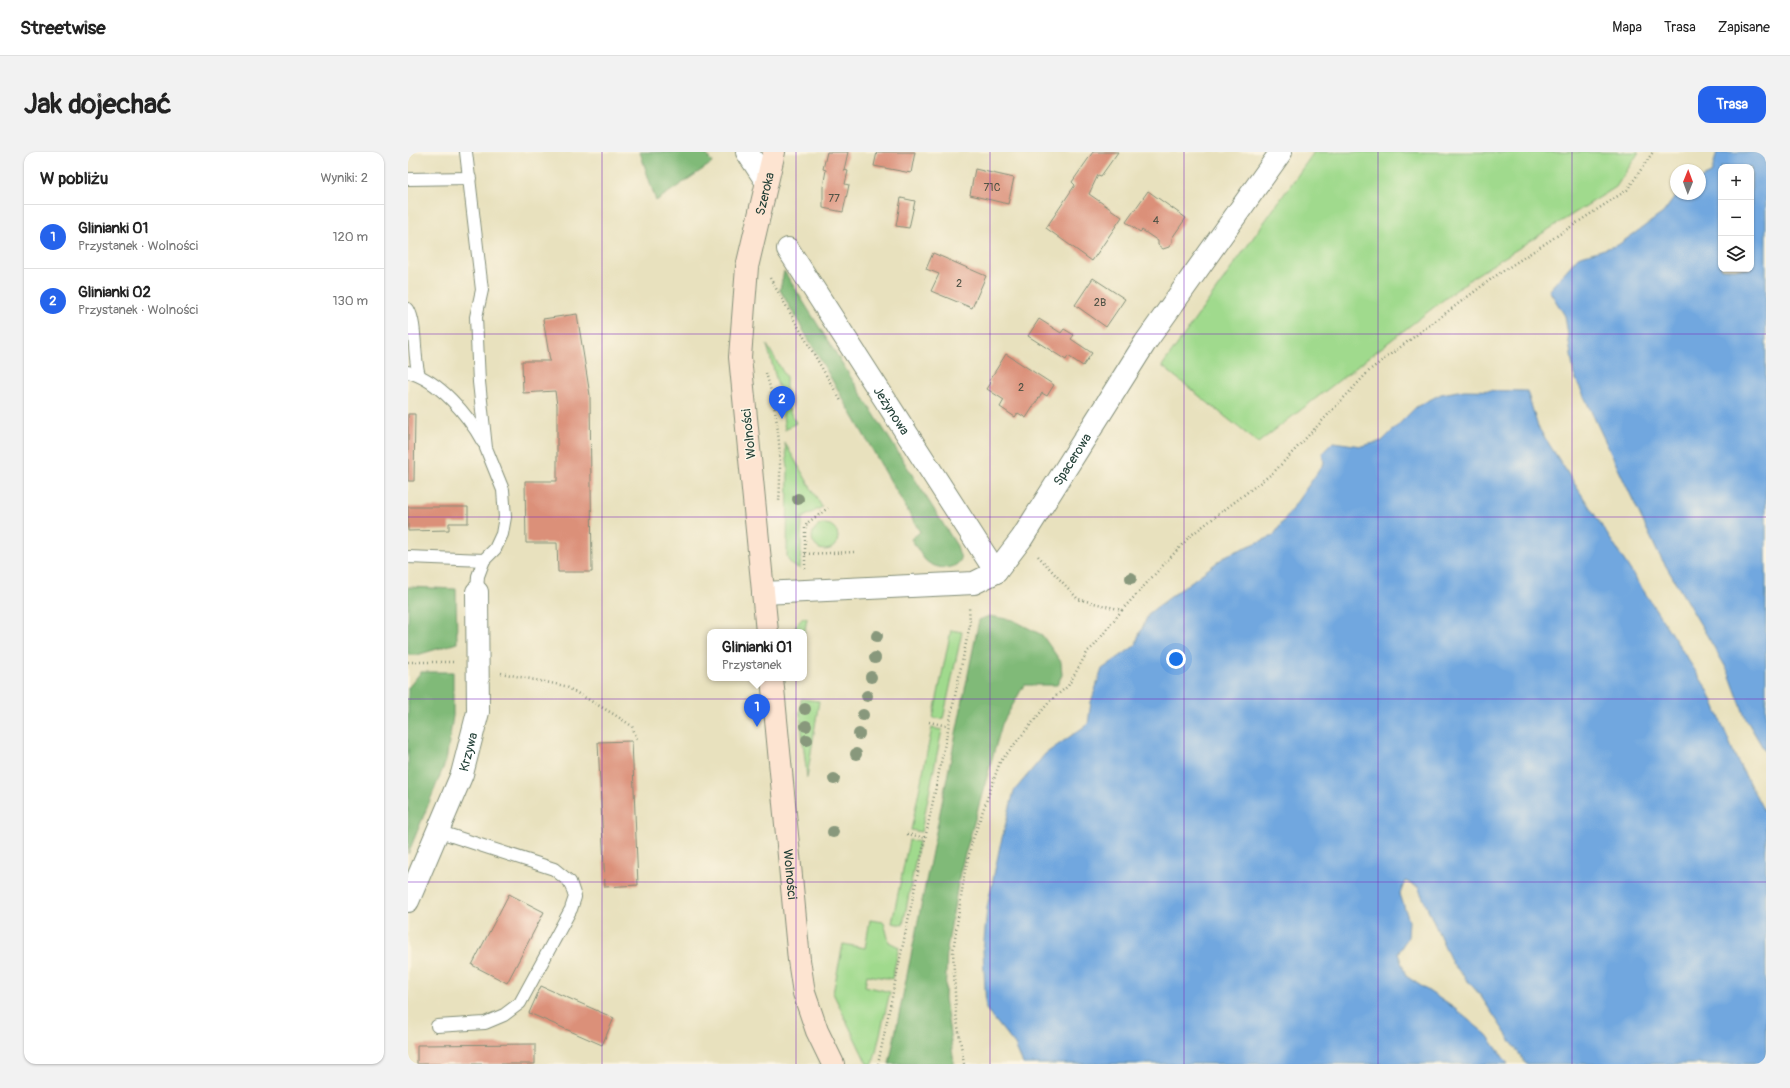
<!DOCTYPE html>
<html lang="pl">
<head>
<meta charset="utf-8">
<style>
  body { margin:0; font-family:Pangolin,sans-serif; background:#f2f2f2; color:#222 }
  .controls { position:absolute; right:12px; top:12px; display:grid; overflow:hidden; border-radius:8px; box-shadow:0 1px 3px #0004 }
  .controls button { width:36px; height:36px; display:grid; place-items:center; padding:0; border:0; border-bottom:1px solid #e0e0e0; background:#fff; color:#222; font:20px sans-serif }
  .compass { position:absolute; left:1262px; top:12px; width:36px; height:36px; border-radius:50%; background:#fff; box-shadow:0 1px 3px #0004; rotate:1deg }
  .you { position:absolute; left:768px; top:507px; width:14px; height:14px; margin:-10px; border:3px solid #fff; border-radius:50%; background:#1a73e8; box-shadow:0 0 0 6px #1a73e833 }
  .badge { display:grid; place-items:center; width:26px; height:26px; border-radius:50%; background:#2563eb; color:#fff; font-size:13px; font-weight:700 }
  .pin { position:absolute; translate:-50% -33px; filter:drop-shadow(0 1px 2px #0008) }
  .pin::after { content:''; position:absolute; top:21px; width:14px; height:12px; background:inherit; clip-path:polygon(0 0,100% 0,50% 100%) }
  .popup { position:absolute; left:299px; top:477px; width:100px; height:52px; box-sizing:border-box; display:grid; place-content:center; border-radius:8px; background:#fff; filter:drop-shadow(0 1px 3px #0005); font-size:13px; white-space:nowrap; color:#767676 }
  .popup b { font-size:15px; color:#222 }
  .popup::after { content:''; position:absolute; left:50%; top:100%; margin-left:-8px; border:8px solid transparent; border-top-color:#fff }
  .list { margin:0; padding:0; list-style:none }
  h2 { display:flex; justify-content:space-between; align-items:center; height:52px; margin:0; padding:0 16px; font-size:17px }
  h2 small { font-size:13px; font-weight:400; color:#767676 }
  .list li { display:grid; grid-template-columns:26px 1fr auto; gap:12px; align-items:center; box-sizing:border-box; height:64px; padding:0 16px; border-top:1px solid #e0e0e0 }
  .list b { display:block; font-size:15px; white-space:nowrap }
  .list p { margin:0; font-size:13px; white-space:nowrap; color:#767676 }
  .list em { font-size:13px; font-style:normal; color:#767676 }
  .icon { flex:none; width:22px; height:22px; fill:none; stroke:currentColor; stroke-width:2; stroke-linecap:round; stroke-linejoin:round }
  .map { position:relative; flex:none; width:1358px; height:912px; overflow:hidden; border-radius:12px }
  header { display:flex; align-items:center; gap:24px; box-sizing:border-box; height:56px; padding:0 20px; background:#fff; border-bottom:1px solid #e0e0e0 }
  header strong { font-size:19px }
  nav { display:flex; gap:22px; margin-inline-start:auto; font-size:14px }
  .intro { display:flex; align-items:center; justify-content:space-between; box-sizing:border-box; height:96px; padding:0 24px }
  h1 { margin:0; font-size:28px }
  .button { padding:10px 18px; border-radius:12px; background:#2563eb; color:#fff; font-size:14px; font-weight:700 }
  main { display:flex; gap:24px; padding:0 24px }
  aside { flex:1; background:#fff; border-radius:12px; box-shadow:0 1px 3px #0004 }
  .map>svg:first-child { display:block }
  .green { fill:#a0da8d; stroke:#608c60 }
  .forest { fill:#80ba78; stroke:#507c56 }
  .water { fill:#71a7df; stroke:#48728a; fill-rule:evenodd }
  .building { fill:#db9079 }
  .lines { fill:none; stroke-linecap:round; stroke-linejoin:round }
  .lane-casing { stroke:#848f79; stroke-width:14 }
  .street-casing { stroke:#848f79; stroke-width:24 }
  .secondary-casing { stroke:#848f79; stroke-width:24 }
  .path { stroke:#848f79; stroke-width:2.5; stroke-dasharray:1 3; stroke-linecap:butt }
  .lane { stroke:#fff; stroke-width:12 }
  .street { stroke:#fff; stroke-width:22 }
  .secondary { stroke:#fde4d1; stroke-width:22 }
  .tree { fill:#88987c }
  .grid { fill:none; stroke:#7b2cbf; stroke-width:1; stroke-opacity:0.55 }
  .labels { text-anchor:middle; stroke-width:3; stroke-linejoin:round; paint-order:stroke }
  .number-label { font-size:11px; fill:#4e5245 }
  .street-label { font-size:13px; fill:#1f3d34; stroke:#fcf5e5 }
</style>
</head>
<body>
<header>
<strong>Streetwise</strong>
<nav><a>Mapa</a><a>Trasa</a><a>Zapisane</a></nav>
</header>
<div class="intro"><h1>Jak dojechać</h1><a class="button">Trasa</a></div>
<main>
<aside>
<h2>W pobliżu<small>Wyniki: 2</small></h2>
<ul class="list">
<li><span class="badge">1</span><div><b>Glinianki 01</b><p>Przystanek · Wolności</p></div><em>120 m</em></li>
<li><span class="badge">2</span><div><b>Glinianki 02</b><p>Przystanek · Wolności</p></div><em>130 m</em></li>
</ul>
</aside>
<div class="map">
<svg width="1358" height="912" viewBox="0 0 1358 912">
  <rect width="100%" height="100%" fill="#fcf5e5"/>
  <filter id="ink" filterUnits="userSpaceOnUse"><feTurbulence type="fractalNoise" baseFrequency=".025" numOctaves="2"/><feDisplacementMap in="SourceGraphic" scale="8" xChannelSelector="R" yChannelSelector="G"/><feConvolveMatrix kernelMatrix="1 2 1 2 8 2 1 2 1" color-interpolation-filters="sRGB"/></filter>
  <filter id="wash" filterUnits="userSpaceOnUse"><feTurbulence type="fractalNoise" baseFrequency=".012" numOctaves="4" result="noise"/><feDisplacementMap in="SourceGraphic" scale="16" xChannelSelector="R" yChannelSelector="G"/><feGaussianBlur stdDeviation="0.9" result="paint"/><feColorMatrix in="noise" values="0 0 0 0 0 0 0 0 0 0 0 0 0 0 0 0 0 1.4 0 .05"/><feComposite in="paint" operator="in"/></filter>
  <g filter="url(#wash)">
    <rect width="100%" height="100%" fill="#e8e1be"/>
    <g class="green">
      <polygon points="906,0 1231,0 1208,35 1065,125 850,291 754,214"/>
      <polygon points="359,193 378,225 378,252 388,271 377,278 372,241"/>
      <path d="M377 291 414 355 394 366 392 416C385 415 381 411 379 404L380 316Z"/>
      <circle cx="417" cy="385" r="13"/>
      <polygon points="395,466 399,466 396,485 396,480 385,480 388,473"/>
      <polygon points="543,478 554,480 535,567 525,566"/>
      <polygon points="393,547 411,549 399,626 392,561"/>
      <polygon points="524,576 534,578 513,680 503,678"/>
      <polygon points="501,688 511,690 495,773 484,771"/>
      <polygon points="462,768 476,770 481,790 491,795 484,827 459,823 457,834 482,840 465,912 459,912 425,841 435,792 457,796"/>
    </g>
    <g class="forest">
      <polygon points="232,0 297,0 304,11 248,49"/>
      <path d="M376 119 549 394 553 407C547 420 526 417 517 408 512 402 508 394 503 387L512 380 372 138Z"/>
      <polygon points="0,435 48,437 49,491 9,503 0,503"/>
      <polygon points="581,464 605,468 634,483 653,510 654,523 649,533 616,533 594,572 552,720 539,797 537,846 546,912 481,912 571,468"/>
      <polygon points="13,520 45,520 45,564 38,609 0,702 0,536"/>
    </g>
    <g class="water">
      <path d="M1309 0H1358V601L1338 567 1320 519 1249 399 1166 223 1157 164 1141 138 1170 105 1210 93 1255 61 1269 42H1292V27L1303 22ZM1313 15H1343V117H1313Z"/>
      <polygon points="1056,238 1119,239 1130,275 1301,540 1327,604 1358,663 1358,912 1118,912 1072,843 1044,811 1010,735 997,729 992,742 1001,769 1000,785 990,801 998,824 1046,856 1079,883 1100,912 615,912 607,893 578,857 575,799 579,756 592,694 606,639 637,602 680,572 683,550 694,517 728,493 730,485 741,461 819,403 865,384 916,311 914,301 925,290 954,294 974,289 1008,255 1033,242"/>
    </g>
    <g id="blocks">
      <g class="building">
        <polygon points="419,0 440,0 436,18 440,19 437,32 441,33 435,60 415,56 415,35 418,18 415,17"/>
        <polygon points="469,0 507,0 503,21 466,14"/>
        <polygon points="685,0 710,0 693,24 690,23 681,42 714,65 684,109 638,76 667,33 664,30"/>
        <polygon points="567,17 606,26 600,52 562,43"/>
        <polygon points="740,39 778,66 764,86 764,90 761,95 755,97 750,93 750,89 734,78 732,80 718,70"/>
        <polygon points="493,46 507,49 501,76 488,74"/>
        <polygon points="525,101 578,124 564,156 523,139 531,122 518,117"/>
        <polygon points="685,126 717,147 698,175 667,153"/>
        <polygon points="169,162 182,243 184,420 150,420 149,391 118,391 117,329 149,329 149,253 147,239 115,241 114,209 142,209 135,167"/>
        <polygon points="631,167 653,181 656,177 666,183 663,187 684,201 675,214 660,204 658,208 620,184"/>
        <polygon points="598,202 646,233 639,244 634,241 618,266 610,261 607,265 592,255 596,248 579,237 583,231 581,229"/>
        <polygon points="0,262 7,262 6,329 0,329"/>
        <polygon points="0,355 60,355 60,371 41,371 41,378 0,379"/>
        <polygon points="224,589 230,733 197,735 190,590"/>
        <polygon points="101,742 136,760 99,831 64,813"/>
        <polygon points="133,834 206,866 194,893 121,861"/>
        <polygon points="127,892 127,912 9,912 9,893"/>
      </g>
    </g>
  </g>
  <g filter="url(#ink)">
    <use href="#blocks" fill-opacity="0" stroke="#848f79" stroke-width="1"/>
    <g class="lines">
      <g class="lane-casing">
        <g id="lane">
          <polyline points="58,0 74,138 68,165 71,230 78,296 95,338 97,365 94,382 87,397 76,408 70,424 69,440"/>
          <polyline points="0,27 62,26"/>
          <path d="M0 157C9 172 5 204 11 223"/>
          <path d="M0 220C31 228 60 263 75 290"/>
          <polyline points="0,405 76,408"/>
          <polyline points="29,874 77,871 96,863 112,851 163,757 167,745 162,730 146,717 29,679"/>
        </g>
      </g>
      <g class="street-casing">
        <g id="street">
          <polyline points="339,0 358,29"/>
          <path id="s1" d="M380 97 588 420"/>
          <path id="s2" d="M355 441 566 431 588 420 614 386 737 191 873 0"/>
          <path id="s3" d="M0 749 54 622 70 560 69 440"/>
        </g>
      </g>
      <g class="secondary-casing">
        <g id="secondary">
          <path id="s4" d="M359 480 332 205 339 115 366 0"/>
          <path id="s5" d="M364 526 391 808 396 841 409 879 425 912"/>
        </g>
      </g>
      <g class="path">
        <polyline points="362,126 433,249"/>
        <path d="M358 221C371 264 374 306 371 350"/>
        <polyline points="397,402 447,400"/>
        <polyline points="630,404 670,447 714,458 782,384 866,320 963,217 1086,125 1219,38 1245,0"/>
        <polyline points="397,417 397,376 399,371 420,356"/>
        <polyline points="0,510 47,510"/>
        <polyline points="93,521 157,534 207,563 224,574 229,587"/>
        <polyline points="521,570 540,574"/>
        <polyline points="499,682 518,686"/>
        <polyline points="470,912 562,472 561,454"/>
        <polyline points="556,912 548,862 545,799 557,719 564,690 592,610 642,549 660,534 680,499 686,494 714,458"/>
      </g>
      <use href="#lane" class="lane"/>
      <use href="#street" class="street"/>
      <use href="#secondary" class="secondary"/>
    </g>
    <g class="tree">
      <circle cx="390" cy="347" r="6"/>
      <circle cx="723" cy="426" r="6"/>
      <circle cx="469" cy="484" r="6"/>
      <circle cx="467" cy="506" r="6"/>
      <circle cx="463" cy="525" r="6"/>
      <circle cx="459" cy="544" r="6"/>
      <circle cx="397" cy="557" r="6"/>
      <circle cx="455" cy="563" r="6"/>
      <circle cx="398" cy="574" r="6"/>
      <circle cx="451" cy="582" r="6"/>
      <circle cx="399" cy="588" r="6"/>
      <circle cx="448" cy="602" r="6"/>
      <circle cx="426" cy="627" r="6"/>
      <circle cx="425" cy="680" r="6"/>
    </g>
  </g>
  <path class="grid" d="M194 0V912M388 0V912M582 0V912M776 0V912M970 0V912M1164 0V912M0 182H1358M0 365H1358M0 547H1358M0 730H1358"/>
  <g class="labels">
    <g class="number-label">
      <text x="584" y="39">71C</text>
      <text x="426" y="50">77</text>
      <text x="748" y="72">4</text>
      <text x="551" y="135">2</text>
      <text x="692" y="154">2B</text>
      <text x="613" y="239">2</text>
    </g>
    <g class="street-label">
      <text dy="5" stroke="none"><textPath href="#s4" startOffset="442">Szeroka</textPath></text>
      <text dy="5" stroke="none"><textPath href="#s1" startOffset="192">Jeżynowa</textPath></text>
      <text transform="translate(340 282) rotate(-96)" y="5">Wolności</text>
      <text dy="5" stroke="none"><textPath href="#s2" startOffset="372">Spacerowa</textPath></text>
      <text dy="5" stroke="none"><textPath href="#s3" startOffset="161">Krzywa</textPath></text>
      <text dy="5" stroke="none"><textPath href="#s5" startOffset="197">Wolności</textPath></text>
    </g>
  </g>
</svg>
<div class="controls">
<button>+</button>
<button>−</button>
<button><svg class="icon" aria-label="layers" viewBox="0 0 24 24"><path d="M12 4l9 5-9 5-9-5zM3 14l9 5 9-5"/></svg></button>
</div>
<svg class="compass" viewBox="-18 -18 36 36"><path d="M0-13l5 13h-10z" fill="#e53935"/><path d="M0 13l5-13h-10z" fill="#767676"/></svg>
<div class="you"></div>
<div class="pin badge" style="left:349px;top:575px">1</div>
<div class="popup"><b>Glinianki 01</b>Przystanek</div>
<div class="pin badge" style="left:374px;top:267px">2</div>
</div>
</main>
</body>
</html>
